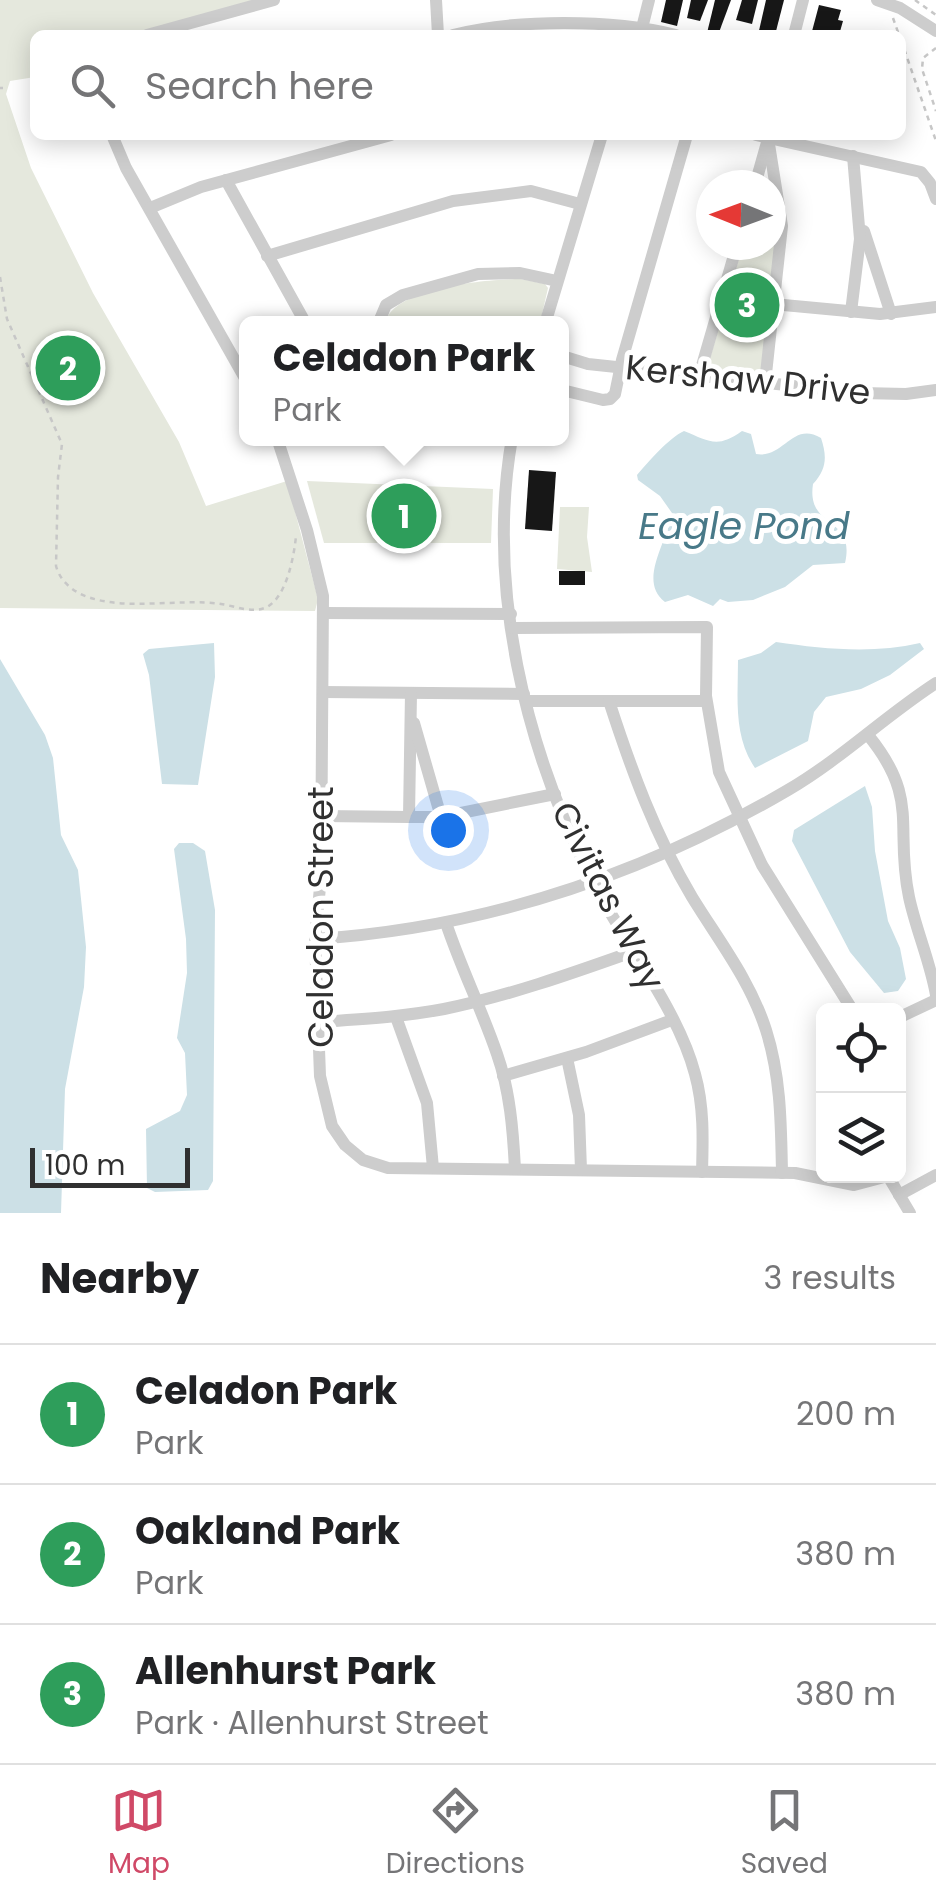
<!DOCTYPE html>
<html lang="en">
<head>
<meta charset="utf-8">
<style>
  body { margin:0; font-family:Poppins,sans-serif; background:#f2f2f2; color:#202124 }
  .controls { position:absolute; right:30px; bottom:30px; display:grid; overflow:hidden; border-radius:15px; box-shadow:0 5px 25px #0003 }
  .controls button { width:90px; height:90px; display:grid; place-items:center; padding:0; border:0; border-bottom:2px solid #e0e0e0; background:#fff; color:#202124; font:50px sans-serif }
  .compass { position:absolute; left:696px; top:170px; width:90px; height:90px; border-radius:50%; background:#fff; box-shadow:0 5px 25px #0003; rotate:271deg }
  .scale { position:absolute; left:30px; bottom:25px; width:160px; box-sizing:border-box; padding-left:10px; border:5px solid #303030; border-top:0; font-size:28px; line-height:35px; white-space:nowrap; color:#303030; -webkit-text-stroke:8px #fff; paint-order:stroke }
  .you { position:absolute; left:448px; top:830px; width:35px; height:35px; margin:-25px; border:8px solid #fff; border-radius:50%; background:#1a73e8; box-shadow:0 0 0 15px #1a73e833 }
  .badge { display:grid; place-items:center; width:65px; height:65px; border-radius:50%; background:#d04967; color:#fff; font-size:32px; font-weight:700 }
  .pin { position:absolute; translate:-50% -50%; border:5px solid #fff; box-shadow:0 2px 10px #0006 }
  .popup { position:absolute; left:239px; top:316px; width:330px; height:130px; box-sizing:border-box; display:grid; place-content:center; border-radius:15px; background:#fff; filter:drop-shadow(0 2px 8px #0005); font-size:32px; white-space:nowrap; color:#757577 }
  .popup b { font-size:38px; color:#202124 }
  .popup::after { content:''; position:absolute; left:50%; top:100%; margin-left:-20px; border:20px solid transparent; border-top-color:#fff }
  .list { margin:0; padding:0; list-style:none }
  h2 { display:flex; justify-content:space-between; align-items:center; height:130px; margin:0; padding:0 40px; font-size:42px }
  h2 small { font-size:32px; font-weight:400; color:#757577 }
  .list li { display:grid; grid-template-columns:65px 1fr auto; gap:30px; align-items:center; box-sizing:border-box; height:140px; padding:0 40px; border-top:2px solid #e0e0e0 }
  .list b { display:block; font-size:38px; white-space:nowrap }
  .list p { margin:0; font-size:32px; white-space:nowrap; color:#757577 }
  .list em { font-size:32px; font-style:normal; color:#757577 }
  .icon { flex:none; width:55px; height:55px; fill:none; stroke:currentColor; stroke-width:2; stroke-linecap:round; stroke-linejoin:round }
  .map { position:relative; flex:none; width:936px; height:1213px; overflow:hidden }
  .search { position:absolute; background:#fff; box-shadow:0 5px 25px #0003; left:30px; right:30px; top:30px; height:110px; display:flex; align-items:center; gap:25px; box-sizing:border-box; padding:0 35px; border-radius:15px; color:#757577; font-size:38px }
  .sheet { height:550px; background:#fff }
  nav { display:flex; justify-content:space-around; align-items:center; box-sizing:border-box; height:140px; border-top:2px solid #e0e0e0; background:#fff; font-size:28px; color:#757577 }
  nav a { display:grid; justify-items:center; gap:5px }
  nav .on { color:#d04967 }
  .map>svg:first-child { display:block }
  .green { fill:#e5e8dd }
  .water { fill:#cce0e6 }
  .building { fill:#171717 }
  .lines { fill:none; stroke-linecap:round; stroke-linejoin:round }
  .path { stroke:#c7c7c7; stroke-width:2.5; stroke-dasharray:5 5; stroke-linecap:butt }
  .minor { stroke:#cdcdcd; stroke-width:12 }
  .labels { text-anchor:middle; stroke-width:10; stroke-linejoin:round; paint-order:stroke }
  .street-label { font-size:35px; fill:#303030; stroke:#fff }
  .water-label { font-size:38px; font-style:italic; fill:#487988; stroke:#fff }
</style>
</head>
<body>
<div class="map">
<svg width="936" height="1213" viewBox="0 0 936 1213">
  <rect width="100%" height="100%" fill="#fff"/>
  <g class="green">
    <polygon points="0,0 255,0 129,35 35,35 35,77 10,81 6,94 31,168 93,293 179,442 206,506 287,481 318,599 315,611 0,608"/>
    <polygon points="771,186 777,225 761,370 757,375 716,372 708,365 743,245 771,245"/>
    <path d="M521 279 545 284 548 288 540 323 385 322C395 287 490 279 521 279Z"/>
    <polygon points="307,481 493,489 491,543 324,543"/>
    <polygon points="560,507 589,507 587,537 592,572 557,569"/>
  </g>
  <g class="water">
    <path d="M684 431C709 441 717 449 742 431L751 434 756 454C784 459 792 421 821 438 827 456 827 469 813 484 806 530 856 515 845 563L813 565 785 587 753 600 728 602 720 599 713 606 688 595 665 602C637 581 668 541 672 513L660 496 638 480 637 475C648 462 669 438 684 431Z"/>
    <path d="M776 642C823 649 873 654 920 643L924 649 890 675 861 689 826 697 814 712 808 741 755 768C733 736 738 697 738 660L761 653Z"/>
    <polygon points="214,643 215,677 198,785 162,784 149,675 143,654 149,649"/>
    <polygon points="0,659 45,735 53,758 61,835 78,870 86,947 84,987 65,1089 61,1213 0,1213"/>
    <polygon points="865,786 872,807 875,851 888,921 900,948 906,979 898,991 884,993 850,952 792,841 794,830"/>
    <polygon points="179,843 193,843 205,851 215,910 213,1181 208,1190 155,1192 147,1188 146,1129 180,1111 187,1095 185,1053 177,1038 187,973 186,939 174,849"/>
  </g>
  <g class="building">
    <polygon points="666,0 683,0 677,26 661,22"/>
    <polygon points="691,0 708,0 700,21 687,18"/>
    <polygon points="715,0 731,0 718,35 707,33"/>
    <polygon points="742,0 758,0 752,24 736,20"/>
    <polygon points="766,0 784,0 775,35 758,35"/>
    <polygon points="819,5 841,10 838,20 843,21 839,35 811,35"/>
    <polygon points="529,470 556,472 552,531 525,529"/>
    <rect x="559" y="571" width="26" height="14"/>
  </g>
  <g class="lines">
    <g class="path">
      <polyline points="915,0 936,15"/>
      <polyline points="893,18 899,35"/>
      <polyline points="901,40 936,141"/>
      <polyline points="936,48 923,58 922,69 936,111"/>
      <polyline points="0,88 3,88"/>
      <path d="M0 277 7 319 62 444 58 477 56 566C60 581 73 592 88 597 127 611 180 598 221 604 235 606 252 614 267 607 287 596 294 556 296 536"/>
    </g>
    <g class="minor">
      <polyline points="436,0 438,35"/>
      <polyline points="877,0 900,8 936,31"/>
      <polyline points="641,32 649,0"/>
      <polyline points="147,35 274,0"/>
      <path d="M453 35C516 19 612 19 676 35"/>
      <polyline points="794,35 803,0"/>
      <polyline points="112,135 126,168 246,380"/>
      <polyline points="756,135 921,172 930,183 936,199"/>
      <polyline points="226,180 306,324"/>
      <polyline points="755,185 768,139"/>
      <polyline points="150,208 201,187 391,135"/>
      <polyline points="864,231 891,314"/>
      <polyline points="267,256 453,201 531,191 580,204"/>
      <polyline points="773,304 880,314 936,307"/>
      <polyline points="851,312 860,239 853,156"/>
      <polyline points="378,324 386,305 403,295 478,274 520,273 557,281"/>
      <polyline points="545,324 602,135"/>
      <polyline points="562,356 588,364 861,393 906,394 936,390"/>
      <polyline points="699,376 737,245"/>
      <polyline points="765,383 782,226 768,138"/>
      <polyline points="562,390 603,400 610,399 615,394 622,360 687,135"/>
      <polyline points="277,438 307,530 323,596 321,877 315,939 320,1076 332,1126 345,1145 363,1160 388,1168 795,1173 854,1185 888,1176"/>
      <path d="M512 438C486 587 525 747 592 880 623 941 678 1009 695 1074 704 1106 703 1139 702 1172"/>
      <polyline points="324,613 511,614"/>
      <polyline points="513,628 707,627 706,696 719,772 762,865 853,1011"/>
      <polyline points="323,692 524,694"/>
      <polyline points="411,693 409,817 441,817 555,794"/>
      <polyline points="526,701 706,701"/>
      <path d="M609 701C631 769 655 835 692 897 719 941 750 980 766 1030 781 1077 781 1124 782 1173"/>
      <polyline points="414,723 441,817"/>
      <path d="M868 735C921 800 894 826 909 897 916 930 930 961 936 995"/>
      <polyline points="322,816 409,817"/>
      <path d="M446 923C461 968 482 1010 497 1054 510 1091 513 1130 515 1169"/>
      <path d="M315 939C484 928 641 876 788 790 841 759 885 716 936 683"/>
      <polyline points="396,1017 427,1103 433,1168"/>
      <polyline points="898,1018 936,1000"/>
      <path d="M320 1022C361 1019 403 1017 444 1009 508 996 570 974 632 952"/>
      <polyline points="567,1058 579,1115 581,1170"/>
      <polyline points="503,1076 586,1052 672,1020"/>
      <polyline points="888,1176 910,1213"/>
      <polyline points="899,1195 936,1175"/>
    </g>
  </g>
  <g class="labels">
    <g class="street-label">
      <text transform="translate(748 380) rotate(6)" y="12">Kershaw Drive</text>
      <text transform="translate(608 896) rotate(63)" y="12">Civitas Way</text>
      <text transform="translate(321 917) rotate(-90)" y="12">Celadon Street</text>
    </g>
    <g class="water-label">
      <text x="744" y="539">Eagle Pond</text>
    </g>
  </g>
</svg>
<div class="controls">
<button><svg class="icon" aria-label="locate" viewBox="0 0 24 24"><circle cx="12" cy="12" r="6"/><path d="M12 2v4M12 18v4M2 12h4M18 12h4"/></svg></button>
<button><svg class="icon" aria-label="layers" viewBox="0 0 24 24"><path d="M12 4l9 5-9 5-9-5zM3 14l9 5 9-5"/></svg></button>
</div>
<svg class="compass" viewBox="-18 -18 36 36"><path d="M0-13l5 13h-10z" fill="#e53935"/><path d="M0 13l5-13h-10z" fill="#757577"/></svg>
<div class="scale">100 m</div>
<div class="you"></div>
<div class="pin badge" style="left:404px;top:516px;background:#2e9e5b">1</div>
<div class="popup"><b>Celadon Park</b>Park</div>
<div class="pin badge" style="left:68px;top:368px;background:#2e9e5b">2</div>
<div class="pin badge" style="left:747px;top:305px;background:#2e9e5b">3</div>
<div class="search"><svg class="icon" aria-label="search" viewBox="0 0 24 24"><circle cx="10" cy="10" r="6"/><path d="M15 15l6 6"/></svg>Search here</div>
</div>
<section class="sheet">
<h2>Nearby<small>3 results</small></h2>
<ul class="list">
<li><span class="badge" style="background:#2e9e5b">1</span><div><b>Celadon Park</b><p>Park</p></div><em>200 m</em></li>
<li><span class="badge" style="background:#2e9e5b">2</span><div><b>Oakland Park</b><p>Park</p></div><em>380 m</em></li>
<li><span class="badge" style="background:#2e9e5b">3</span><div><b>Allenhurst Park</b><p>Park · Allenhurst Street</p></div><em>380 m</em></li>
</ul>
</section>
<nav>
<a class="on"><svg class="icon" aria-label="map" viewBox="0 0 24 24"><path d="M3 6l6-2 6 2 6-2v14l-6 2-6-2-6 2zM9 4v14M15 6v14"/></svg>Map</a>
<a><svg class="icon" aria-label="directions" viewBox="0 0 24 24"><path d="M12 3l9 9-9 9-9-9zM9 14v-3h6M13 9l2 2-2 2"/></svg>Directions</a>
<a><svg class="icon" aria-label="saved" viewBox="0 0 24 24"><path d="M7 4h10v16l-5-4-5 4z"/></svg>Saved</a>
</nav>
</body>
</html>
